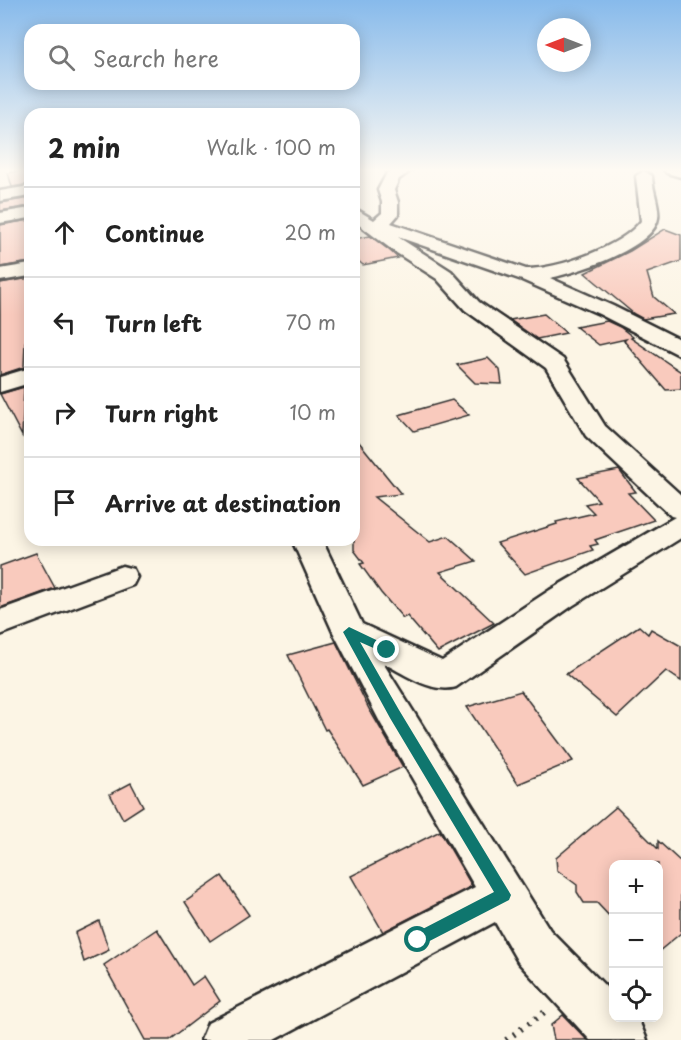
<!DOCTYPE html>
<html lang="en">
<head>
<meta charset="utf-8">
<style>
  body { margin:0; font-family:"Playpen Sans",sans-serif; background:#f6f6f6; color:#222 }
  .controls { position:absolute; right:18px; bottom:18px; display:grid; overflow:hidden; border-radius:12px; box-shadow:0 3px 15px #0003 }
  .controls button { width:54px; height:54px; display:grid; place-items:center; padding:0; border:0; border-bottom:2px solid #e0e0e0; background:#fff; color:#222; font:30px sans-serif }
  .compass { position:absolute; left:537px; top:18px; width:54px; height:54px; border-radius:50%; background:#fff; box-shadow:0 3px 15px #0003; rotate:270deg }
  .stop { position:absolute; width:18px; height:18px; margin:-14px; border:4px solid #0f766e; border-radius:50%; background:#fff }
  .stop.end { background:#0f766e; border-color:#fff; box-shadow:0 2px 6px #0008 }
  .list { margin:0; padding:0; list-style:none }
  h2 { display:flex; justify-content:space-between; align-items:center; height:78px; margin:0; padding:0 24px; font-size:26px }
  h2 small { font-size:20px; font-weight:400; color:#767676 }
  .list li { display:grid; grid-template-columns:39px 1fr auto; gap:18px; align-items:center; box-sizing:border-box; height:90px; padding:0 24px; border-top:2px solid #e0e0e0 }
  .list b { display:block; font-size:22px; white-space:nowrap }
  .list em { font-size:20px; font-style:normal; color:#767676 }
  .icon { flex:none; width:33px; height:33px; fill:none; stroke:currentColor; stroke-width:2; stroke-linecap:round; stroke-linejoin:round }
  .map { position:relative; flex:none; width:681px; height:1040px; overflow:hidden }
  .search { position:absolute; background:#fff; box-shadow:0 3px 15px #0003; left:24px; top:24px; width:336px; height:66px; display:flex; align-items:center; gap:15px; box-sizing:border-box; padding:0 21px; border-radius:18px; color:#767676; font-size:22px }
  .panel { position:absolute; background:#fff; box-shadow:0 3px 15px #0003; left:24px; top:108px; width:336px; height:438px; border-radius:18px }
  .map>svg:first-child { display:block }
  .building { fill:#f9cabd; stroke:#2b2b2b; stroke-width:1.5 }
  .lines { fill:none; stroke-linecap:round; stroke-linejoin:round }
  .minor-casing { stroke:#2b2b2b; stroke-width:5 }
  .path { stroke:#2b2b2b; stroke-width:6; stroke-dasharray:2 7; stroke-linecap:butt }
  .minor { fill:#fcf5e5; fill-rule:evenodd }
  .route { fill:#0f766e }
</style>
</head>
<body>
<div class="map">
<svg width="681" height="1040" viewBox="0 0 681 1040">
  <rect width="100%" height="100%" fill="#fcf5e5"/>
  <filter id="ink" filterUnits="userSpaceOnUse"><feTurbulence type="fractalNoise" baseFrequency=".0167" numOctaves="2"/><feDisplacementMap in="SourceGraphic" scale="12" xChannelSelector="R" yChannelSelector="G"/><feConvolveMatrix kernelMatrix="1 2 1 2 8 2 1 2 1" color-interpolation-filters="sRGB"/></filter>
  <g filter="url(#ink)">
    <g class="building">
      <polygon points="23,170 30,170 30,184 12,187 8,173"/>
      <polygon points="30,198 30,206 0,211 0,203"/>
      <polygon points="30,220 30,262 0,267 0,225"/>
      <polygon points="665,229 681,235 681,261 647,273 654,297 674,314 643,319 634,314 585,273 630,251"/>
      <polygon points="370,236 389,250 398,258 363,265 354,257 354,239"/>
      <polygon points="30,278 30,349 25,343 24,367 0,375 0,283"/>
      <polygon points="544,314 566,333 537,339 510,320"/>
      <polygon points="607,321 620,327 633,337 631,338 681,372 681,389 666,390 624,341 626,339 599,345 576,327"/>
      <polygon points="488,358 500,370 502,384 475,383 457,365"/>
      <polygon points="24,387 22,436 0,394"/>
      <polygon points="452,400 469,415 414,431 399,415"/>
      <polygon points="354,436 401,494 374,497 430,542 448,536 476,561 440,572 494,623 438,652 407,616 403,618 381,593 360,564 364,563 354,550"/>
      <polygon points="619,470 636,492 628,493 654,520 595,540 598,544 590,546 593,550 525,574 497,543 557,524 556,522 594,513 585,504 599,501 578,478"/>
      <polygon points="36,553 55,588 0,608 0,566"/>
      <polygon points="639,626 648,634 651,629 681,646 681,681 666,671 617,717 566,674"/>
      <polygon points="336,642 369,709 403,767 363,785 327,729 325,730 288,655"/>
      <polygon points="521,691 573,761 518,784 467,707"/>
      <polygon points="131,783 143,806 123,819 110,794"/>
      <polygon points="616,807 658,849 658,841 681,862 681,933 658,952 658,864 614,864 614,921 597,903 584,903 577,892 577,885 557,870 556,858"/>
      <polygon points="440,831 472,886 383,932 351,876"/>
      <polygon points="222,876 249,915 210,941 185,902"/>
      <polygon points="99,921 109,950 84,962 75,933"/>
      <polygon points="157,929 192,985 204,976 220,1001 169,1040 145,1040 104,965"/>
      <polygon points="563,1015 587,1040 554,1040 551,1025"/>
    </g>
    <g class="lines">
      <g class="minor-casing">
        <g id="minor">
          <path d="M393 170H412L399 179 394 190 398 202V215L391 223 526 269C558 269 621 247 641 221L636 176 644 171 652 176C652 190 660 205 658 218 654 248 575 273 550 278L613 306 681 340V356L599 314 522 280 398 237 451 271 479 302 563 359 605 426 681 495V538L572 606 456 687C432 694 405 674 383 663L550 930 614 995V1018H635L640 1023 647 1040H590L518 962 495 922 274 1040H201L208 1023 475 887 381 724 333 632 292 540H322L362 624 442 661 550 590 675 517 671 516 586 436 546 368 465 310 437 279 395 252 354 221V208L374 220 382 213V202L378 190 387 173Z"/>
          <polygon points="664,170 681,170 681,177 667,173"/>
          <polygon points="30,186 30,196 0,201 0,191"/>
          <polygon points="30,208 30,218 0,223 0,213"/>
          <polygon points="30,264 30,276 0,281 0,269"/>
          <polygon points="30,368 30,383 0,392 0,377"/>
          <polygon points="122,566 133,569 137,577 133,585 0,635 0,610"/>
        </g>
      </g>
      <polyline class="path" points="506,1040 546,1011"/>
      <use href="#minor" class="minor"/>
    </g>
  </g>
  <linearGradient id="sky" x2="0" y2="1"><stop stop-color="#87baeb"/><stop offset="0.54" stop-color="#fefaf3"/><stop offset="1" stop-color="#fefaf3" stop-opacity="0"/></linearGradient>
  <rect width="681" height="315" fill="url(#sky)"/>
  <polygon class="route" points="349,627 391,647 391,653 387,654 360,642 399,710 511,895 509,900 418,947 413,945 411,940 413,934 494,892 390,718 343,632"/>
</svg>
<div class="controls">
<button>+</button>
<button>−</button>
<button><svg class="icon" aria-label="locate" viewBox="0 0 24 24"><circle cx="12" cy="12" r="6"/><path d="M12 2v4M12 18v4M2 12h4M18 12h4"/></svg></button>
</div>
<svg class="compass" viewBox="-18 -18 36 36"><path d="M0-13l5 13h-10z" fill="#e53935"/><path d="M0 13l5-13h-10z" fill="#767676"/></svg>
<div class="stop" style="left:418px;top:940px"></div>
<div class="stop end" style="left:387px;top:650px"></div>
<div class="search"><svg class="icon" aria-label="search" viewBox="0 0 24 24"><circle cx="10" cy="10" r="6"/><path d="M15 15l6 6"/></svg>Search here</div>
<section class="panel">
<h2>2 min<small>Walk · 100 m</small></h2>
<ul class="list">
<li><svg class="icon" aria-label="ahead" viewBox="0 0 24 24"><path d="M12 20V5M6 11l6-6 6 6"/></svg><div><b>Continue</b></div><em>20 m</em></li>
<li><svg class="icon" aria-label="left" viewBox="0 0 24 24"><path d="M17 20v-9H6M10 6l-5 5 5 5"/></svg><div><b>Turn left</b></div><em>70 m</em></li>
<li><svg class="icon" aria-label="right" viewBox="0 0 24 24"><path d="M7 20v-9h11M14 6l5 5-5 5"/></svg><div><b>Turn right</b></div><em>10 m</em></li>
<li><svg class="icon" aria-label="arrive" viewBox="0 0 24 24"><path d="M6 21V4h12l-3 4 3 4H6"/></svg><div><b>Arrive at destination</b></div></li>
</ul>
</section>
</div>
</body>
</html>
